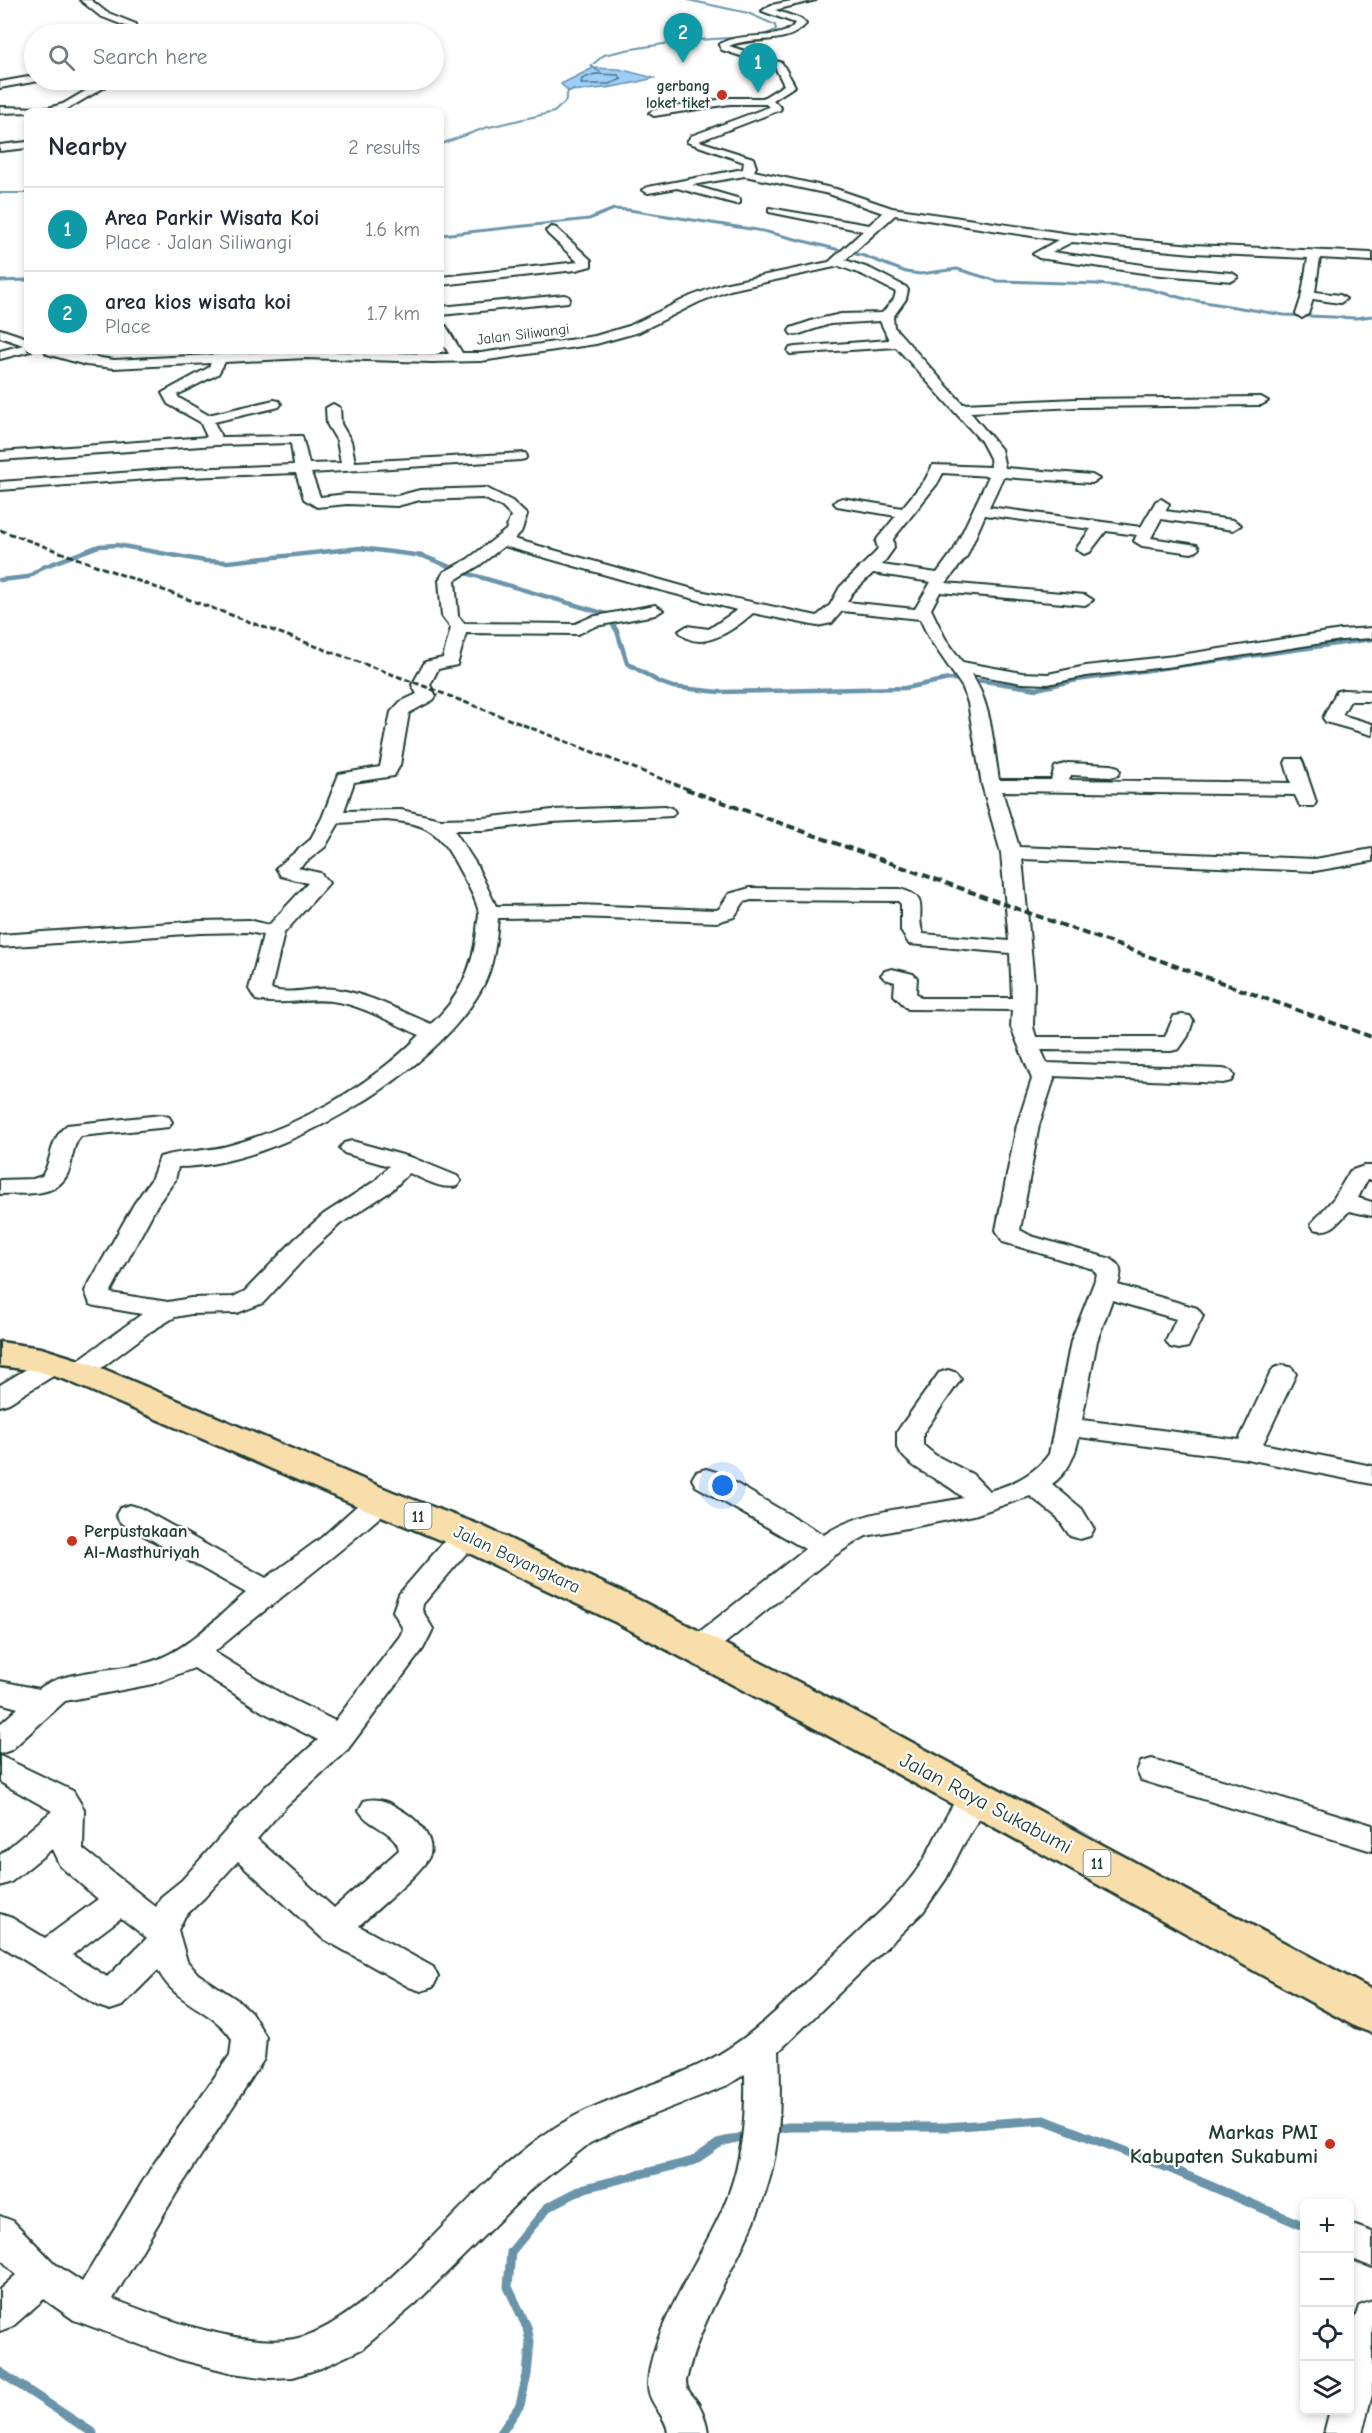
<!DOCTYPE html>
<html lang="en">
<head>
<meta charset="utf-8">
<style>
  body { margin:0; font-family:"Comic Neue",sans-serif; background:#f6f6f7; color:#1f2937 }
  .controls { position:absolute; right:18px; bottom:18px; display:grid; overflow:hidden; border-radius:9px; box-shadow:0 3px 9px #0003 }
  .controls button { width:54px; height:54px; display:grid; place-items:center; padding:0; border:0; border-bottom:2px solid #e0e1e3; background:#fff; color:#1f2937; font:30px sans-serif }
  .you { position:absolute; left:723px; top:1486px; width:21px; height:21px; margin:-15px; border:4px solid #fff; border-radius:50%; background:#1a73e8; box-shadow:0 0 0 9px #1a73e833 }
  .badge { display:grid; place-items:center; width:39px; height:39px; border-radius:50%; background:#111827; color:#fff; font-size:20px; font-weight:700 }
  .pin { position:absolute; translate:-50% -50px; filter:drop-shadow(0 2px 3px #0008) }
  .pin::after { content:''; position:absolute; top:32px; width:21px; height:18px; background:inherit; clip-path:polygon(0 0,100% 0,50% 100%) }
  .list { margin:0; padding:0; list-style:none }
  h2 { display:flex; justify-content:space-between; align-items:center; height:78px; margin:0; padding:0 24px; font-size:26px }
  h2 small { font-size:20px; font-weight:400; color:#747a83 }
  .list li { display:grid; grid-template-columns:39px 1fr auto; gap:18px; align-items:center; box-sizing:border-box; height:84px; padding:0 24px; border-top:2px solid #e0e1e3 }
  .list b { display:block; font-size:22px; white-space:nowrap }
  .list p { margin:0; font-size:20px; white-space:nowrap; color:#747a83 }
  .list em { font-size:20px; font-style:normal; color:#747a83 }
  .icon { flex:none; width:33px; height:33px; fill:none; stroke:currentColor; stroke-width:2; stroke-linecap:round; stroke-linejoin:round }
  .map { position:relative; flex:none; width:1372px; height:2433px; overflow:hidden }
  .search { position:absolute; background:#fff; box-shadow:0 3px 9px #0003; left:24px; top:24px; width:420px; height:66px; display:flex; align-items:center; gap:15px; box-sizing:border-box; padding:0 21px; border-radius:33px; color:#747a83; font-size:22px }
  .panel { position:absolute; background:#fff; box-shadow:0 3px 9px #0003; left:24px; top:108px; width:420px; height:246px; border-radius:9px }
  .map>svg:first-child { display:block }
  .water { fill:#9ccef9; stroke:#6a94aa; stroke-width:1.5 }
  .lines { fill:none; stroke-linecap:round; stroke-linejoin:round }
  .shore { stroke:#517783; stroke-width:1.5 }
  .stream-far3 { stroke:#6a94aa; stroke-width:2 }
  .stream-far2 { stroke:#6a94aa; stroke-width:3 }
  .stream-far1 { stroke:#6a94aa; stroke-width:4.5 }
  .stream { stroke:#6a94aa; stroke-width:9 }
  .street-casing { stroke:#1f3d34; stroke-width:4 }
  .highway-casing { stroke:#1f3d34; stroke-width:5 }
  .street { fill:#fff; fill-rule:evenodd }
  .highway { fill:#f8deab; fill-rule:evenodd }
  .rail-far1 { stroke:#1f3d34; stroke-width:3; stroke-dasharray:6 3; stroke-linecap:butt }
  .rail { stroke:#1f3d34; stroke-width:4; stroke-dasharray:8 4; stroke-linecap:butt }
  .poi-dot { fill:#c8321e; stroke:#fff; stroke-width:2 }
  .labels { text-anchor:middle; stroke-width:4.5; stroke-linejoin:round; paint-order:stroke }
  .far-poi-label { font-size:15px; font-weight:bold; fill:#1f3d34; stroke:#fff; text-anchor:end }
  .far-street-label { font-size:15px; fill:#1f3d34; stroke:#fff }
  .shield { fill:#fff; stroke:#627771; stroke-width:1.5 }
  .shield-label { font-size:16px; font-weight:bold; fill:#1f3d34 }
  .poi-label { font-size:18px; font-weight:bold; fill:#1f3d34; stroke:#fff; text-anchor:start }
  .street-label { font-size:18px; fill:#1f3d34; stroke:#fff }
  .near-street-label { font-size:21px; fill:#1f3d34; stroke:#fff }
  .near-poi-label { font-size:21px; font-weight:bold; fill:#1f3d34; stroke:#fff; text-anchor:end }
</style>
</head>
<body>
<div class="map">
<svg width="1372" height="2433" viewBox="0 0 1372 2433">
  <rect width="100%" height="100%" fill="#fff"/>
  <filter id="ink" filterUnits="userSpaceOnUse"><feTurbulence type="fractalNoise" baseFrequency=".0167" numOctaves="2"/><feDisplacementMap in="SourceGraphic" scale="12" xChannelSelector="R" yChannelSelector="G"/><feConvolveMatrix kernelMatrix="1 2 1 2 8 2 1 2 1" color-interpolation-filters="sRGB"/></filter>
  <g filter="url(#ink)">
    <path class="water" d="M593 68 619 69 654 78C625 86 599 90 568 91L561 84Z"/>
    <g class="lines">
      <polygon class="shore" points="595,74 618,75 622,79 609,84 581,84 582,79"/>
      <g class="stream-far3">
        <polyline points="600,72 591,66 604,55 626,50 682,41 762,36 776,30 775,25 748,13 688,0"/>
        <polyline points="441,144 485,128 554,112 565,102 568,91 574,90"/>
        <polyline points="0,193 27,193"/>
      </g>
      <g class="stream-far2">
        <polyline points="441,235 589,219 614,209 629,210 763,231 864,256 906,272 920,274 957,269 997,281 1097,284 1148,289 1186,299 1284,315 1356,318 1372,316"/>
        <polyline points="0,281 27,280"/>
      </g>
      <polyline class="stream-far1" points="0,580 28,577 43,567 99,546 117,545 205,561 228,562 360,548 423,556 466,573 606,614 617,631 627,663 659,682 673,687 719,692 905,688 949,679 984,681 1037,689 1077,680 1372,639"/>
      <g class="stream">
        <polyline points="771,2130 788,2127 946,2127 1044,2120 1171,2169 1304,2226"/>
        <polyline points="0,2372 93,2433"/>
        <polyline points="501,2433 520,2405 527,2375 530,2342 527,2327 508,2287 511,2252 548,2207 585,2188 693,2161 721,2142 750,2135"/>
      </g>
      <g class="street-casing">
        <g id="street">
          <polygon points="80,0 91,0 106,12 136,24 136,30 140,34 130,34 126,30 128,27 100,16"/>
          <path d="M797 0H816L775 10 801 19 806 24C786 47 754 35 729 46L782 63 795 86 773 100 781 108 780 110 699 141 753 158 756 167 754 171 836 189 892 208 1070 234 1193 245 1372 253V261L1320 258 1315 292 1340 295 1346 299 1340 303 1313 299 1308 314 1302 318 1296 314 1301 299 1308 258 1193 253 1072 242 1052 252 1150 266 1232 273 1238 277 1232 281 1150 274 1039 258 1033 254 1058 240 895 215 845 260 871 269 906 287 908 290 906 299 893 317 894 327 963 404 1077 399 1261 397 1268 401 1261 405 1077 407 970 412 1001 449 1005 468 1092 475 1099 479 1092 483 1003 477 989 507 1141 527 1156 501 1161 499 1169 504 1165 511 1233 520 1241 525 1233 530 1161 519 1151 538 1197 545 1199 548 1197 551 1191 553 1142 546 1134 541 1137 535 1106 531 1090 552 1084 554 1076 549 1091 529 985 515 967 556 946 583 1085 595 1093 600 1085 605 940 592 931 609 945 638 962 662 1022 673 1048 674 1086 666 1174 656 1341 630 1372 628V638L1341 640 1174 666 1086 676 1048 684 1022 683 971 674C992 704 993 744 999 780H1051L1055 767 1068 763 1111 765 1118 767 1120 771 1118 775 1111 777 1071 775 1069 780 1291 783 1285 763 1287 759H1301L1303 763 1316 802 1314 806H1300L1295 795 1002 791 1019 847 1315 859 1372 849V861L1315 871 1022 859 1034 983 1033 1027 1036 1037H1165L1174 1016 1182 1015 1190 1016 1193 1021 1188 1036 1179 1049 1171 1051 1041 1050 1047 1063 1223 1069 1231 1071 1234 1076 1231 1081 1223 1083 1053 1076 1054 1079 1039 1125 1020 1230 1031 1236 1111 1259C1122 1266 1122 1273 1118 1285L1197 1308 1203 1316 1188 1347 1179 1349 1170 1347 1166 1341 1176 1319 1112 1300 1097 1341 1082 1420 1239 1440 1270 1374 1274 1368 1283 1365 1292 1368 1296 1374 1263 1444 1372 1466V1484L1247 1459 1079 1437C1075 1456 1068 1473 1052 1484L1082 1509 1094 1529 1090 1536 1080 1539 1070 1536 1057 1517 1030 1496 974 1515 866 1536 857 1541 834 1556 709 1656 699 1659 689 1656 684 1648 689 1640 805 1549 696 1486 692 1479 696 1472 706 1469 716 1472 824 1535C863 1508 918 1508 963 1498 943 1478 912 1473 897 1448V1432L901 1426 939 1373 948 1370 957 1373 961 1379 923 1433V1445L935 1455 972 1474 989 1491C1012 1485 1035 1474 1049 1454L1071 1341 1097 1275 1093 1269 1003 1242 996 1230 1017 1125 1032 1079 1011 1027 1012 1010 908 1009 894 995 895 982 885 979 881 975 885 971 892 969 913 974 917 978 916 993 921 998H1012L1010 953 909 944 901 931V904L898 901 751 900 744 902 734 917 717 922 577 917 498 918C496 943 494 966 482 988 434 1076 277 1166 178 1167L175 1180 157 1205 110 1293 168 1302 191 1298 233 1297 245 1291 295 1239 324 1214 375 1181 389 1166 344 1153 340 1148 344 1143 352 1141 413 1158 457 1176 461 1181 457 1186C441 1190 424 1179 409 1173L391 1191 340 1224 313 1249 263 1303 237 1313 191 1314 175 1317 148 1333 88 1378 79 1381 70 1378 66 1372 70 1366 142 1314 95 1306 90 1304 85 1291 134 1204 151 1180 160 1157C181 1150 205 1152 227 1146 297 1127 369 1087 420 1035 391 1023 363 1005 332 1001 306 998 282 1006 256 1000L249 989 263 935 249 932 201 933 0 947V935L201 921 249 920 269 925 308 883 281 876 276 868 310 840 322 818 339 774 380 767 391 712 400 702 417 694 412 685 425 662 443 658 451 628 442 616 439 580 444 572 468 559 506 530 511 516 502 507 483 498 420 500 397 506 347 504 317 507 304 499 296 473 161 478 0 490V482L161 470 294 465 291 443 216 445 0 460V452L207 437 200 422 168 404 162 393 208 368 211 363 114 368 86 365 47 354 45 351C69 351 91 357 114 360L286 351 449 354 441 340V325L446 326 462 353H481L595 336 629 326 691 296 723 284 829 262 863 231 769 212V208L869 225 883 213 829 194 745 176 692 185 740 199V203L736 204 677 188 648 193 642 190 648 187 743 169 744 162 687 142 691 136 769 107 766 104H730L654 116 649 113 654 110 730 98H763L784 85 775 67 722 50 719 45C737 30 785 43 795 23L762 11 771 5ZM839 266 863 275 896 292 894 299 882 313 841 314 814 320 791 328 789 331 791 334 796 335 830 324 880 321 889 340 795 347 790 348 788 351 790 354 896 347 981 441 990 458 991 467 933 465 925 480 902 508 842 498 837 500 834 503 837 506 896 516 878 538 876 542 878 548 875 553 840 587 830 605 817 616 700 591 514 539 521 532 527 515 512 501 486 488 420 490 397 496 347 494 320 497 311 473 520 460 525 459 527 456 525 453 355 462 351 441 341 424 340 408 333 404 326 408 327 424 337 441 341 463 309 464 302 436 221 437 214 422 279 407 281 404 279 401 274 400 208 415 179 398 177 395 218 374 225 362 305 358 431 362 481 361 596 344 639 332 699 302 730 290ZM943 473 989 476 954 550 937 573 882 565 894 548 893 539 937 484ZM504 546 652 588 737 610 709 629 687 626 679 631C699 656 736 628 753 613L817 626 832 623 842 611 920 619 929 638 963 688 968 703 982 785 1001 853 1009 941 923 934C914 912 933 897 899 889L750 888 729 894 719 909 716 910 577 905 496 906 476 864 454 830H484L552 822 672 816 675 812 672 808 665 806 552 810 484 818 440 819 401 810 344 811 354 782 394 776 400 765 409 713 433 700 436 696 430 685 438 669 457 665 466 633 578 634 596 626 655 615 663 610 655 605 591 617 575 624 464 623 458 616 455 580 480 565ZM873 573 931 582 915 609 847 602 852 593ZM386 820C429 823 440 832 460 871 466 882 477 900 479 913 479 918 477 925 477 931 473 968 459 999 431 1024 400 1011 369 994 335 989 315 986 289 996 271 989L284 933 329 883 320 873 298 868 325 847 339 823Z"/>
          <polygon points="34,76 34,80 39,80 38,81 0,88 0,82"/>
          <polygon points="79,80 91,80 105,87 64,111 0,113 0,107 48,108 63,104 92,87"/>
          <polygon points="27,142 27,148 0,151 0,145"/>
          <polygon points="552,227 556,228 591,260 591,266 576,270 441,285 441,277 578,262 548,234 546,231"/>
          <polygon points="564,295 568,296 570,299 568,302 441,315 441,307"/>
          <polygon points="0,329 27,338 27,351 31,351 0,359 0,351 23,345 0,337"/>
          <polygon points="1343,690 1372,691 1372,701 1350,701 1342,715 1372,724 1372,735 1326,722 1323,718 1337,691"/>
          <path d="M161 1115 169 1117 172 1122 169 1127 81 1136C74 1143 73 1153 71 1163 64 1199 29 1193 0 1194V1180L33 1179 42 1176C53 1159 49 1139 67 1125Z"/>
          <path d="M1364 1166H1372V1180H1367L1358 1198 1372 1202V1216L1349 1211C1338 1222 1332 1234 1314 1229L1311 1224 1334 1198 1350 1171Z"/>
          <polygon points="54,1355 63,1358 67,1364 63,1370 9,1403 0,1406 0,1385 45,1358"/>
          <path d="M380 1491 390 1494 394 1501 390 1508C333 1559 272 1603 214 1652L285 1696 335 1721 400 1636 403 1629 393 1611 399 1594 456 1528 466 1525 476 1528 480 1535 476 1542 423 1604 422 1610 433 1629 423 1649 348 1749 287 1805 257 1839 334 1908 399 1850C397 1831 368 1827 359 1810L364 1801C380 1796 392 1804 406 1813 418 1821 434 1838 430 1854 426 1870 373 1912 359 1926L433 1967 438 1977 433 1987 421 1991 409 1987 322 1938 238 1861 204 1898 185 1916 178 1930 187 1961 198 1974 239 2001 251 2012 266 2037 264 2059 177 2192 113 2299C161 2318 242 2348 294 2339 361 2327 450 2212 504 2167 523 2151 544 2133 566 2121 609 2096 659 2085 703 2063 757 2037 799 1988 842 1948 870 1921 900 1896 921 1864 932 1848 952 1798 966 1789 973 1784 980 1787 987 1789L992 1798 962 1847 946 1879 923 1912 779 2051C781 2098 781 2145 766 2191 744 2257 701 2313 686 2381 686 2391 693 2395 698 2403 703 2412 707 2423 708 2433H668C667 2416 647 2403 648 2384 650 2330 702 2257 723 2208 742 2165 746 2120 745 2074L728 2085 634 2122 590 2143 529 2191 415 2304 362 2349 321 2368 293 2377 269 2378 233 2373 178 2359 74 2320 44 2299 13 2326 0 2331V2289L16 2275 0 2258V2216L13 2221 55 2264 82 2282 151 2168 230 2055 232 2039C213 2009 175 2005 158 1970L122 2006 110 2010 98 2006 0 1945V1914L12 1918 45 1938 98 1899 60 1866 52 1849 11 1882 0 1886V1855L52 1811 0 1782V1756L73 1791 84 1809 83 1849 156 1907 161 1897 182 1880 265 1787 318 1740 263 1712 194 1668 153 1684 65 1701 11 1750 0 1754V1724L18 1708 0 1703V1681L39 1689C61 1670 120 1671 150 1662 187 1651 217 1617 246 1593L120 1522 116 1515 120 1508 130 1505 140 1508 266 1578 321 1538 370 1494ZM121 1918 147 1938 107 1977 72 1955Z"/>
          <polygon points="1152,1759 1372,1825 1372,1851 1141,1780 1137,1771 1141,1762"/>
          <polygon points="1350,2224 1372,2232 1372,2267 1350,2258"/>
          <polygon points="1372,2301 1372,2395 1362,2433 1324,2433 1330,2410 1350,2410 1350,2333 1359,2306"/>
        </g>
      </g>
      <g class="highway-casing">
        <polygon id="highway" points="0,1342 41,1348 92,1364 393,1492 480,1525 643,1602 837,1702 1372,1990 1372,2033 1356,2027 807,1724 615,1622 452,1545 367,1510 66,1380 38,1371 0,1366"/>
      </g>
      <use href="#street" class="street"/>
      <use href="#highway" class="highway"/>
      <polyline class="rail-far1" points="0,530 421,685 690,790"/>
      <polyline class="rail" points="686,789 1372,1037"/>
    </g>
  </g>
  <g class="poi-dot">
    <circle cx="722" cy="95" r="6"/>
    <circle cx="72" cy="1541" r="6"/>
    <circle cx="1330" cy="2144" r="6"/>
  </g>
  <g class="labels">
    <g class="far-poi-label">
      <text x="710" y="91">gerbang<tspan x="710" dy="17">loket tiket</tspan></text>
    </g>
    <g class="far-street-label">
      <text transform="translate(523 334) rotate(-7)" y="5">Jalan Siliwangi</text>
    </g>
    <g class="shield">
      <rect x="404.5" y="1503" width="27" height="26" rx="4.5"/>
      <rect x="1083.5" y="1850" width="27" height="26" rx="4.5"/>
    </g>
    <g class="shield-label">
      <text x="418" y="1522">11</text>
      <text x="1097" y="1869">11</text>
    </g>
    <g class="poi-label">
      <text x="84" y="1537">Perpustakaan<tspan x="84" dy="21">Al-Masthuriyah</tspan></text>
    </g>
    <g class="street-label">
      <text transform="translate(517 1559) rotate(25)" y="6">Jalan Bayangkara</text>
    </g>
    <g class="near-street-label">
      <text transform="translate(986 1803) rotate(28)" y="7">Jalan Raya Sukabumi</text>
    </g>
    <g class="near-poi-label">
      <text x="1318" y="2139">Markas PMI<tspan x="1318" dy="24">Kabupaten Sukabumi</tspan></text>
    </g>
  </g>
</svg>
<div class="controls">
<button>+</button>
<button>−</button>
<button><svg class="icon" aria-label="locate" viewBox="0 0 24 24"><circle cx="12" cy="12" r="6"/><path d="M12 2v4M12 18v4M2 12h4M18 12h4"/></svg></button>
<button><svg class="icon" aria-label="layers" viewBox="0 0 24 24"><path d="M12 4l9 5-9 5-9-5zM3 14l9 5 9-5"/></svg></button>
</div>
<div class="you"></div>
<div class="pin badge" style="left:758px;top:93px;background:#0f9aa8">1</div>
<div class="pin badge" style="left:683px;top:63px;background:#0f9aa8">2</div>
<div class="search"><svg class="icon" aria-label="search" viewBox="0 0 24 24"><circle cx="10" cy="10" r="6"/><path d="M15 15l6 6"/></svg>Search here</div>
<section class="panel">
<h2>Nearby<small>2 results</small></h2>
<ul class="list">
<li><span class="badge" style="background:#0f9aa8">1</span><div><b>Area Parkir Wisata Koi</b><p>Place · Jalan Siliwangi</p></div><em>1.6 km</em></li>
<li><span class="badge" style="background:#0f9aa8">2</span><div><b>area kios wisata koi</b><p>Place</p></div><em>1.7 km</em></li>
</ul>
</section>
</div>
</body>
</html>
